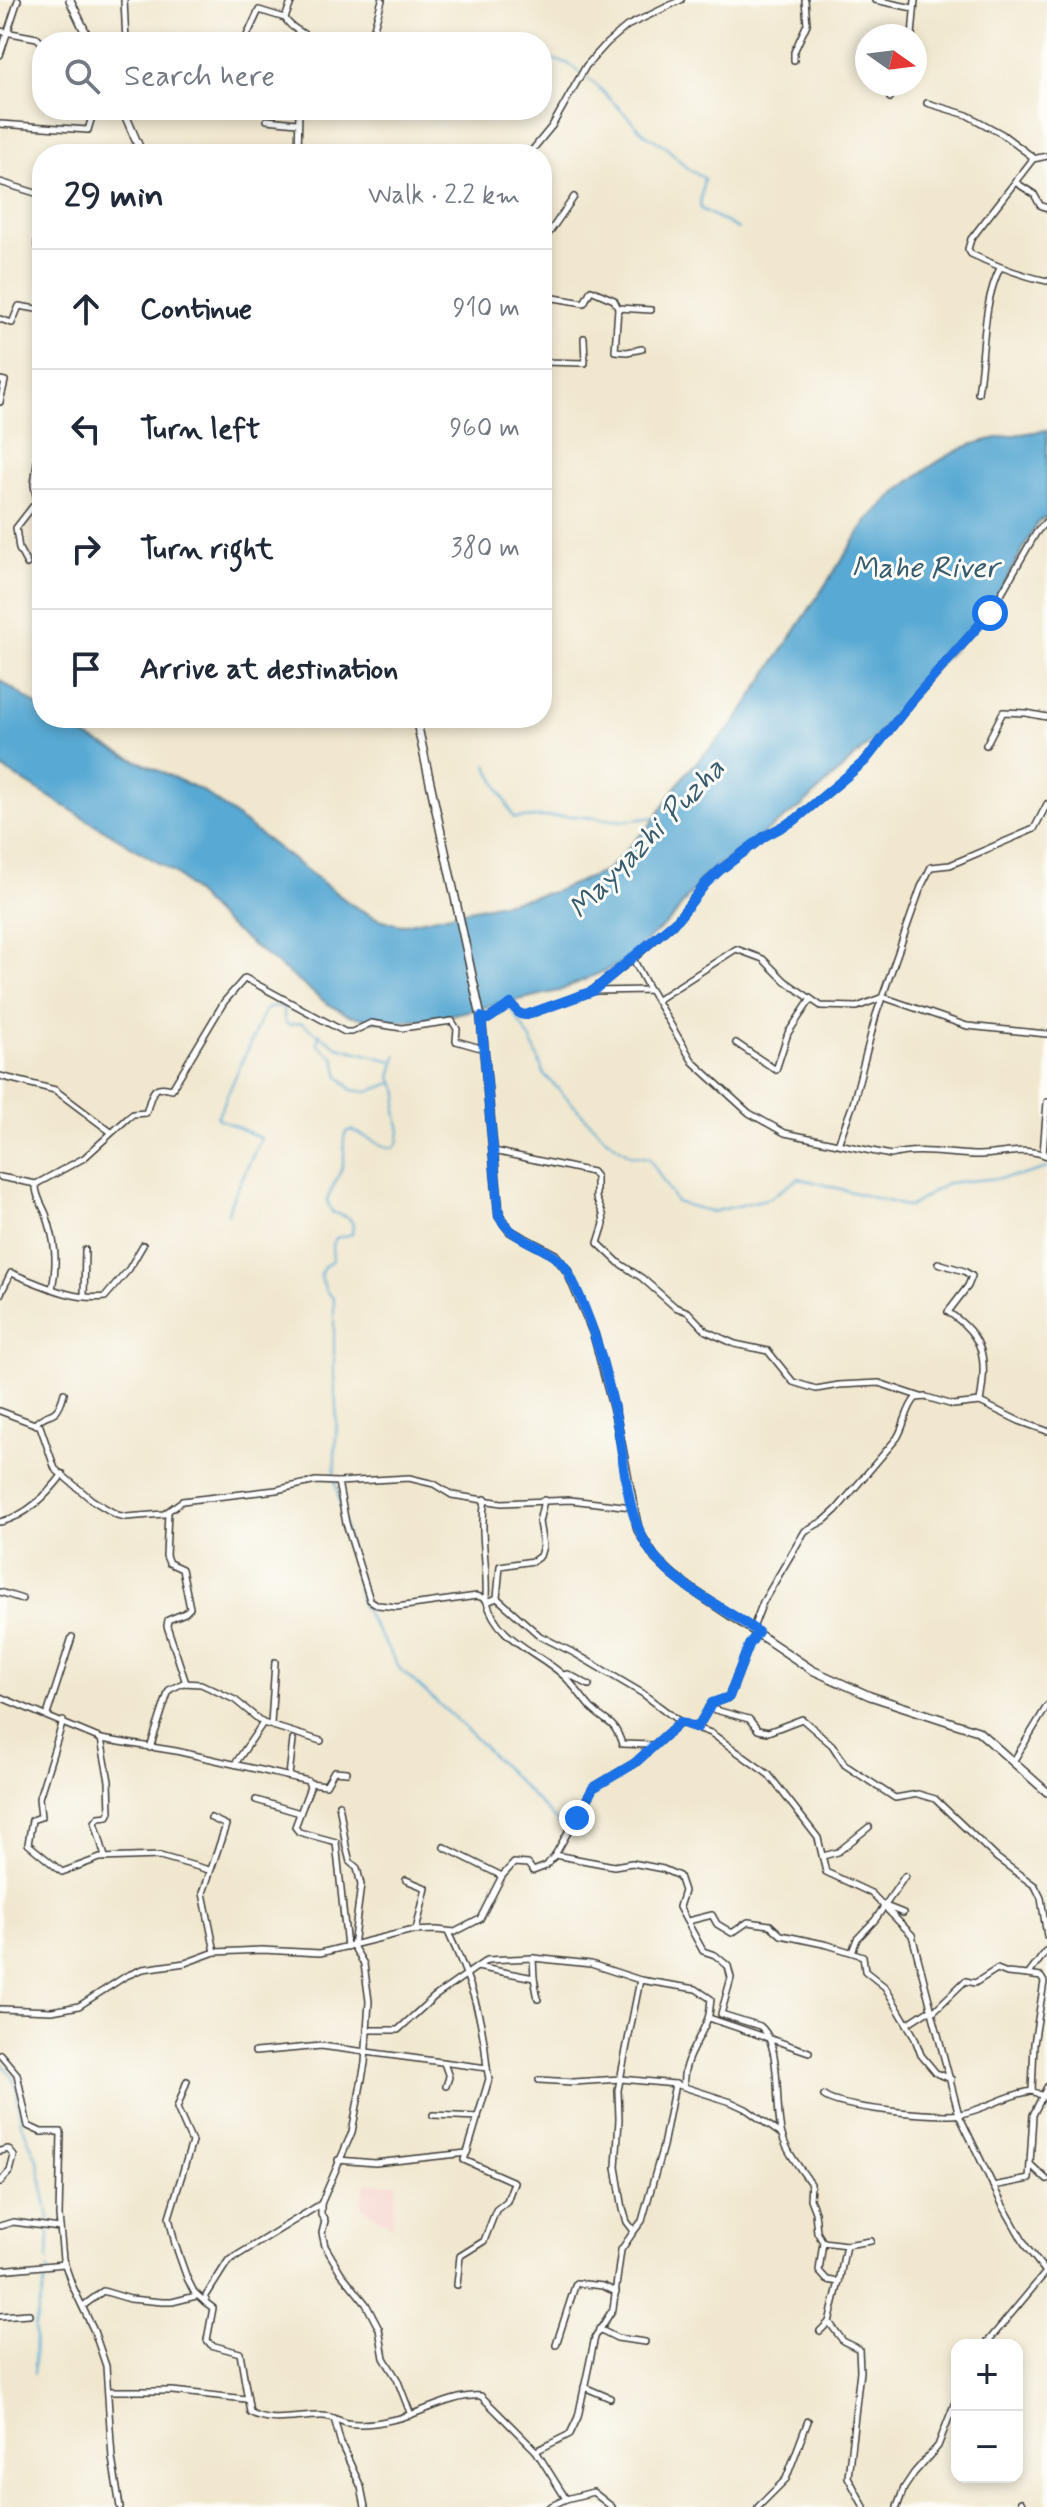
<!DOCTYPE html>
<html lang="en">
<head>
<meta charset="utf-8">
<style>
  body { margin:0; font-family:Mynerve,sans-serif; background:#f2f2f3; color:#1f2937 }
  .controls { position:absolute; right:24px; bottom:24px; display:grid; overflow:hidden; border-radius:16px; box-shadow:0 4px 12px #0003 }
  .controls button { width:72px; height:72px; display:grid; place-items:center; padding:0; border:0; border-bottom:2px solid #e0e1e3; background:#fff; color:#1f2937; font:40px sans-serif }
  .compass { position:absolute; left:855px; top:24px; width:72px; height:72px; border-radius:50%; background:#fff; box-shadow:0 4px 12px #0003; rotate:104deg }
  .stop { position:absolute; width:24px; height:24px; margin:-18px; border:6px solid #1a73e8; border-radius:50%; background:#fff }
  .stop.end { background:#1a73e8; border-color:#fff; box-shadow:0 2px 8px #0008 }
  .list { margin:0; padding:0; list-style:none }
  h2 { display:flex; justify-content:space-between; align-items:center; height:104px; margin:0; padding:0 32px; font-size:34px }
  h2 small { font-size:26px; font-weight:400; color:#747a83 }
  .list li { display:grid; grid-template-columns:52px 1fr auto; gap:24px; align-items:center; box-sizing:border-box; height:120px; padding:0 32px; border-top:2px solid #e0e1e3 }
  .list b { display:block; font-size:30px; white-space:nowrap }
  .list em { font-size:26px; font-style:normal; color:#747a83 }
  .icon { flex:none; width:44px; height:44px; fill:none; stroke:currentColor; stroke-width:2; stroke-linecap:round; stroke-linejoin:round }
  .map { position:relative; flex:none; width:1047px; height:2507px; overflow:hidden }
  .search { position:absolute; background:#fff; box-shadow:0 4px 12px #0003; left:32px; top:32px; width:520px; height:88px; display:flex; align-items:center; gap:20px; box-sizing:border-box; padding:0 28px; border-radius:32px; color:#747a83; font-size:30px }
  .panel { position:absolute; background:#fff; box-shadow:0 4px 12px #0003; left:32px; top:144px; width:520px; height:584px; border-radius:32px }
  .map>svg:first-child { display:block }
  .built { fill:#f7d0ca }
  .water { fill:#58a9d3; stroke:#3a6278; stroke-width:2 }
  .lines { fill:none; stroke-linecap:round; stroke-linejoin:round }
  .stream { stroke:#58a9d3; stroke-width:2 }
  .street-casing { stroke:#3c3a37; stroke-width:8 }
  .secondary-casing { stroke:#3c3a37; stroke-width:10 }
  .street { stroke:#fff; stroke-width:5 }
  .secondary { stroke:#fff; stroke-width:7 }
  .route { stroke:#1a73e8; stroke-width:10 }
  .labels { text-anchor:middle; stroke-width:6; stroke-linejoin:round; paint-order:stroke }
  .water-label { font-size:30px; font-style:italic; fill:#375b6e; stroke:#fdfcf7 }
</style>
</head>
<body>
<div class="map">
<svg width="1047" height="2507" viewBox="0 0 1047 2507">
  <rect width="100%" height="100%" fill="#fdfcf7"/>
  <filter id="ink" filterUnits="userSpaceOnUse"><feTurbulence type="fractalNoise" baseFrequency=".0125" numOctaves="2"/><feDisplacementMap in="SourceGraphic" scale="16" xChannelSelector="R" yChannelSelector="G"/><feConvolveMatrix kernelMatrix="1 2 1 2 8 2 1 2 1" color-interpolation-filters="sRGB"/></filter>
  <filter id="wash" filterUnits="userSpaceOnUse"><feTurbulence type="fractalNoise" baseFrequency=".006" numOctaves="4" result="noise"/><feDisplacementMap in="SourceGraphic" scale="32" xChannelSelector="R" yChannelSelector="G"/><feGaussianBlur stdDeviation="1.8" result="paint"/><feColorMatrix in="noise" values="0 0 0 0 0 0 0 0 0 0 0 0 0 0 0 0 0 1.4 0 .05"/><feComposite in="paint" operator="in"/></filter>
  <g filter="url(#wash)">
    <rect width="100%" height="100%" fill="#f0e7ce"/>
    <polygon class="built" points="397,2183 392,2227 361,2206 365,2184"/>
    <path class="water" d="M1047 430V516L1038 522 998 594 952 651 911 692 872 741 802 806 703 876 672 919 618 965 559 991 427 1020 372 1021 346 1014 325 1002 222 921 175 873 0 767V680L42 709V718H55L75 732 203 791 352 905 376 918 400 925 553 892 606 871 651 824 685 774 734 724 868 520C895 492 936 457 974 444 996 436 1023 434 1047 430Z"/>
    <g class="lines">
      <g class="stream">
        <polyline points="542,57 567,63 594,83 645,134 665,146 688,169 704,178 700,205 701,209 738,229"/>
        <polyline points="487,765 514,818 575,816 624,821 656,817"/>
        <polyline points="509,1006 531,1040 544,1074 604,1137 630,1155 649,1158 676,1202 712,1212 770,1198 799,1178 909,1207 947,1183 1020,1176 1047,1168"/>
        <polyline points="320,1033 317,1044 334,1057 339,1076 352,1090 368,1092 392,1083"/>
        <path d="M397 1055 391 1077 399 1093 396 1111 400 1132 398 1143 394 1148C378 1147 366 1135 351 1130L346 1132C341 1142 345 1148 344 1158 343 1173 331 1186 327 1201L332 1212 349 1218 353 1224 352 1234 336 1238 332 1246 333 1260 324 1267 320 1275 326 1291 334 1299V1376L337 1420 334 1476 362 1606 400 1669 460 1723 563 1827"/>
        <polyline points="228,1214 231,1202 261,1138 217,1118 265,1010 274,1006 283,1007 285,1021 288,1025 301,1023 338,1047 393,1061"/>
        <polyline points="0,2062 11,2074 17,2091 21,2123 38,2161 50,2223"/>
        <polyline points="48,2261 49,2232"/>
        <polyline points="34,2374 35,2326 48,2269"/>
      </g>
    </g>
  </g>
  <g filter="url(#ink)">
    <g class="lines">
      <g class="street-casing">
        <g id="street">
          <polyline points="124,0 126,42"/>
          <path d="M292 0 285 18C291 30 306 32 313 42"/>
          <polyline points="875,0 913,8"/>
          <polyline points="0,31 37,38 42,43"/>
          <polyline points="912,36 915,0"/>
          <polyline points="313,40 330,42"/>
          <polyline points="244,42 259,10 285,18"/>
          <polyline points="370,42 382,0"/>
          <polyline points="0,55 18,0"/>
          <polyline points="794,60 794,52 807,24 805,0"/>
          <polyline points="890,98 896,84"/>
          <polyline points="927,103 967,115 1002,134 1034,158"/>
          <polyline points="267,120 297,123"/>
          <polyline points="0,124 88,130 94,110"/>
          <polyline points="298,154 299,110"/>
          <polyline points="529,154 552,126 586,66 607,43 627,26 681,0"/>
          <path d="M1047 156 1033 159 971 239 968 249 971 254C996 266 1019 275 1047 281"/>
          <polyline points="0,182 42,195"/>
          <polyline points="1015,182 1034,194 1040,205 1047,208"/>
          <polyline points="42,198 37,246 42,248"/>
          <polyline points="542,243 574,197"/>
          <polyline points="542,296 584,303 591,290 614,300 618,308 651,310"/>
          <polyline points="618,308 615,351 627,352 642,349"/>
          <polyline points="0,319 12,323 19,306 42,310"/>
          <polyline points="542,362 585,363 584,338"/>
          <polyline points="0,380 5,381 0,402"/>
          <path d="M978 393C985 352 982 304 1000 268"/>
          <polyline points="27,564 19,549 16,528 37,501 34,485 42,424"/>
          <path d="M191 718C223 724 255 723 287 718"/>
          <polyline points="986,745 1003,712 1026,713 1047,717"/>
          <polyline points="649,989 633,959 678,919 706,883 720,870 765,836 795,820 865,761 912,701 990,613 1036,533 1047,520"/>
          <polyline points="593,990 633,959"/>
          <polyline points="657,1000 736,949 763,959 785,981 821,1006 857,1007 883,997 967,1026 1047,1034"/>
          <path d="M481 1017 488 1019 511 1004 520 1014 526 1015 593 991 650 990 693 1062 749 1113 785 1133 891 1155C919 1147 950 1155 979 1155 1003 1155 1023 1146 1047 1156"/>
          <polyline points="736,1043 776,1070 788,1033 811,999"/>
          <polyline points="0,1076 55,1090 111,1132"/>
          <polyline points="838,1144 853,1104 876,1015 921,887 931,867 950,865 1034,829 1047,804"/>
          <polyline points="494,1151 592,1172 596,1177 596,1198 603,1214 604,1224 598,1243 619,1263 642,1278 675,1307 688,1312 706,1331 735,1344 768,1351 793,1382 816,1389 839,1385 879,1383 921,1397"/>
          <polyline points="1043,1154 1047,1102"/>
          <polyline points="0,1177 36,1184"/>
          <path d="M938 1263 964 1271 972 1276 968 1286 948 1312C986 1337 987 1360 980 1402"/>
          <path d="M52 1289C58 1262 55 1240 46 1214 42 1204 35 1195 36 1184L84 1158 128 1118 133 1114 146 1113C152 1096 150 1083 172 1089L224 1002 245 978 345 1032H352L371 1023 402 1028 452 1021 457 1029 456 1041 484 1049"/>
          <path d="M0 1295 11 1273C40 1284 73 1301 105 1297L129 1269 143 1245"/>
          <polyline points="84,1296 85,1250"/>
          <polyline points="0,1411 40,1426 55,1469 92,1500 117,1515 126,1517 164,1514 182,1501 276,1490 316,1481 338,1482"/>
          <path d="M35 1424C49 1408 56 1423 64 1393"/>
          <path d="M485 1499C479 1532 488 1565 486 1599"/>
          <path d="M632 1507 570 1500 502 1503 452 1495 434 1484 409 1478 338 1482 346 1523 370 1600 378 1605 397 1607 477 1596 486 1599C497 1641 534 1649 563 1675 574 1685 582 1698 591 1708 608 1725 613 1718 622 1744L652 1745"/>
          <polyline points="168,1512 166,1556 169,1563 182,1569 190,1608 185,1613 168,1620 167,1626 186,1683"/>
          <path d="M0 1522C27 1516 47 1495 63 1474"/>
          <polyline points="0,1592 22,1599"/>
          <polyline points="497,1598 540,1636 576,1654 642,1693 680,1722 711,1733 769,1775 818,1838 826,1872 871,1893 912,1935 959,2115 1002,2204 1027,2248 1046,2272 985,2345"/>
          <polyline points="487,1602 497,1598 500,1566 533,1561 540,1556 543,1546 539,1522 544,1500"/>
          <path d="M753 1628 763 1602 805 1531 825 1520 836 1510 897 1438C905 1426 906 1408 916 1398L926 1397 953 1405 980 1402 1019 1421 1047 1431"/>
          <polyline points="563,1675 568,1674 589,1685"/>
          <polyline points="0,1697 101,1739 176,1751 308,1781 310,1787 295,1827 299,1832 336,1842 347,1947"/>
          <polyline points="708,1708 749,1719 758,1730 768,1732 802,1719 832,1745 845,1765 895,1798 918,1794 935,1799 997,1858 1035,1886 1041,1898 1047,1936"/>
          <polyline points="47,1715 72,1637"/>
          <polyline points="63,1721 39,1798 41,1817 32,1820 28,1844 62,1872 100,1858 160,1856 209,1870"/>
          <polyline points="271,1724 275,1662"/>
          <polyline points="697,1728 712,1703 729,1697 749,1645 758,1632"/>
          <polyline points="101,1739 109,1781 110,1812 108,1816 99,1817 95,1822 105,1857"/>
          <polyline points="150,1748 169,1690 183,1683 201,1684 235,1700 263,1723 321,1741"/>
          <polyline points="1013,1762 1047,1706"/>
          <polyline points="235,1764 263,1723"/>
          <polyline points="289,1776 293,1740"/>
          <polyline points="310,1783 326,1785 334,1771 347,1772"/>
          <polyline points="256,1800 300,1813"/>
          <polyline points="339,1804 346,1846 350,1862 357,1868 361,1885 353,1946 364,1964 369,2001 365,2063 352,2132 321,2204 321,2215 325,2221 322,2233 325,2246 341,2273 366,2304 379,2329 384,2358 397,2379 411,2415"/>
          <polyline points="211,1818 226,1825 203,1893 215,1952"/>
          <polyline points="444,1847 502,1876"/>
          <path d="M555 1855 614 1866 632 1863 663 1869 679 1876 684 1891 679 1907 703 1951 715 1955 728 1966 731 1978 721 2014 760 2026C783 2044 774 2110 782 2135 787 2153 801 2169 811 2184L810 2199 815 2212 817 2232 823 2242 819 2271 827 2280 839 2282 829 2322 843 2341 859 2349 860 2371 848 2477 864 2507"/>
          <polyline points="823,1856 838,1852 869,1827"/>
          <polyline points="406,1880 426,1888 416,1930"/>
          <polyline points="888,1907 903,1913"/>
          <polyline points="688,1921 712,1915 717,1924 732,1933 748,1922 770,1925 781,1935 828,1945 863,1956 865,1971 885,1987 914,2036 921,2055 936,2073 951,2079"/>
          <path d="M448 1932C470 1979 483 2016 487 2068"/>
          <polyline points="852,1952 857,1939 875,1920 905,1876"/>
          <polyline points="477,1967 534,1978 533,1958"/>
          <polyline points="1028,1975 1041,1977 1044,1982 1034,2044 1032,2091 1047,2098"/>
          <polyline points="534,1978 538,1999"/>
          <path d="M640 1980 696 1989 711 1999C710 2005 710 2013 708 2018 700 2041 681 2060 684 2086"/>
          <polyline points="0,2009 52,2011 79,2006 126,1976 143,1969 185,1963 215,1952 262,1950 320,1953 409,1931 437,1930 455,1932 480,1919 502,1876 514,1863 528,1864 533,1871 546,1866 555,1855 593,1788 635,1763 680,1722"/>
          <polyline points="709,2018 809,2052"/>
          <polyline points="907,2024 927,2011 933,2012 965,1981 975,1983 997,1969 1007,1973 1028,1975 1047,1950"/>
          <polyline points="367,2030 398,2030 434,1997 487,1960 533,1958 591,1964 640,1980 618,2090 619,2119 616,2167 623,2209 627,2222 634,2231 621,2250 613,2309 595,2337 578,2417 570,2434 536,2451"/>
          <polyline points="255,2052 321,2046 487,2068 489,2079 467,2153 375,2163 338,2160"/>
          <polyline points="0,2054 17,2074 28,2126 41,2132 61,2132 59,2216 63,2259 72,2285 94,2331 106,2366 112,2458 120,2507"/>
          <polyline points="444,2063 449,2077 446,2086"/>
          <polyline points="539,2080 573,2082 621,2079 675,2084 663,2146 642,2221 634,2231"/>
          <polyline points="187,2081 177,2108 192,2142 169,2217 175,2244 187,2278 194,2292 205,2302"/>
          <polyline points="675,2084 731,2102 746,2109 781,2134"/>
          <path d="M824 2096C839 2108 940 2118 960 2114 985 2110 1004 2095 1032 2091"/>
          <polyline points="433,2115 478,2117"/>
          <polyline points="0,2151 8,2149 14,2156 10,2171 0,2182"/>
          <polyline points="1031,2165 1047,2180"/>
          <polyline points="993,2186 1029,2179 1033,2115 1047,2087"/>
          <path d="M321 2204 228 2261 206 2296 205 2302 213 2308 207 2340 211 2345 240 2353 250 2412C270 2425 301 2415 323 2416 332 2416 339 2421 347 2423 360 2425 378 2423 391 2420 420 2415 451 2394 481 2396L536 2451 566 2499 593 2492 612 2507"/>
          <polyline points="0,2226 13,2222 60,2228"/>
          <polyline points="823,2242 846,2245 871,2241"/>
          <polyline points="0,2270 64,2264"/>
          <polyline points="839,2282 846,2245"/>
          <polyline points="457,2285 460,2256 484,2241 496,2210 507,2201 514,2182 464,2160 466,2154"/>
          <polyline points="83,2306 103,2291 130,2299 162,2302 172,2302 196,2296"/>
          <polyline points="0,2316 29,2314"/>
          <polyline points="599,2329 617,2338 645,2342"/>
          <polyline points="820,2331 829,2322"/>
          <polyline points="556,2345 576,2283 603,2286 616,2292"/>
          <polyline points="584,2387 610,2398"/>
          <polyline points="108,2391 172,2391 246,2399"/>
          <polyline points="334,2418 341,2444 361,2487 365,2507"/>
          <polyline points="1021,2502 1023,2507"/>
          <polyline points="549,2507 566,2499"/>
          <polyline points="758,2507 786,2479 808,2421"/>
          <polyline points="897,2507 904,2488 914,2473 938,2446 957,2397"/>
        </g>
      </g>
      <g class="secondary-casing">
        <g id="secondary">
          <polyline points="70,0 90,42"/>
          <polyline points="123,110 142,154"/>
          <polyline points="416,718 481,1017 499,1216 510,1231 555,1255 568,1272 594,1334 616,1418 638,1530 655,1558 673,1575 697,1593 812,1670 870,1696 978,1731 1047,1792"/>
        </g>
      </g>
      <use href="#street" class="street"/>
      <use href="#secondary" class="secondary"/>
    </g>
  </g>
  <g class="lines" filter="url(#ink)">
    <path class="route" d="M577 1818 593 1788 635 1763 680 1722 697 1728 712 1703 729 1697 749 1645 758 1632C724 1607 682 1590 655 1557 624 1519 626 1463 616 1417 605 1368 592 1317 568 1272 553 1244 514 1245 499 1216L481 1017 488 1019 511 1004 520 1014 526 1015 593 991 678 919 706 883 720 870 765 836 795 820 865 761 912 701 990 613"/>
  </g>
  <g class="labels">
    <g class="water-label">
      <text x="925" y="577">Mahe River</text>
      <text transform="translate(646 838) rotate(-46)" y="10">Mayyazhi Puzha</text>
    </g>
  </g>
</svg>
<div class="controls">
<button>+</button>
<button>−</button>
</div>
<svg class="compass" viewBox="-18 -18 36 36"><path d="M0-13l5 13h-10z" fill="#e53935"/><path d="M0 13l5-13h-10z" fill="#747a83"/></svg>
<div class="stop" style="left:990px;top:613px"></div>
<div class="stop end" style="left:577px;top:1818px"></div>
<div class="search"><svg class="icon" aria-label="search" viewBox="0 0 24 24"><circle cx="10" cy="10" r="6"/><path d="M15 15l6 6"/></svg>Search here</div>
<section class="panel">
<h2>29 min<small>Walk · 2.2 km</small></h2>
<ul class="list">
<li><svg class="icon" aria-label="ahead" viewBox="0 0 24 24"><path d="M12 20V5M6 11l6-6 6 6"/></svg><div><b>Continue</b></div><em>910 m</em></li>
<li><svg class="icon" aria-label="left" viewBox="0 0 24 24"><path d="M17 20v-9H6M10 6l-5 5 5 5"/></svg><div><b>Turn left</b></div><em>960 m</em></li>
<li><svg class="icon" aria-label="right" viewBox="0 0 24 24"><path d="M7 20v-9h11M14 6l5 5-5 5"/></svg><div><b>Turn right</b></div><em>380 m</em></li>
<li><svg class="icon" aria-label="arrive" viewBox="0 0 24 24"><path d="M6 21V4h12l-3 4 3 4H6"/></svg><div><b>Arrive at destination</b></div></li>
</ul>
</section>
</div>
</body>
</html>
